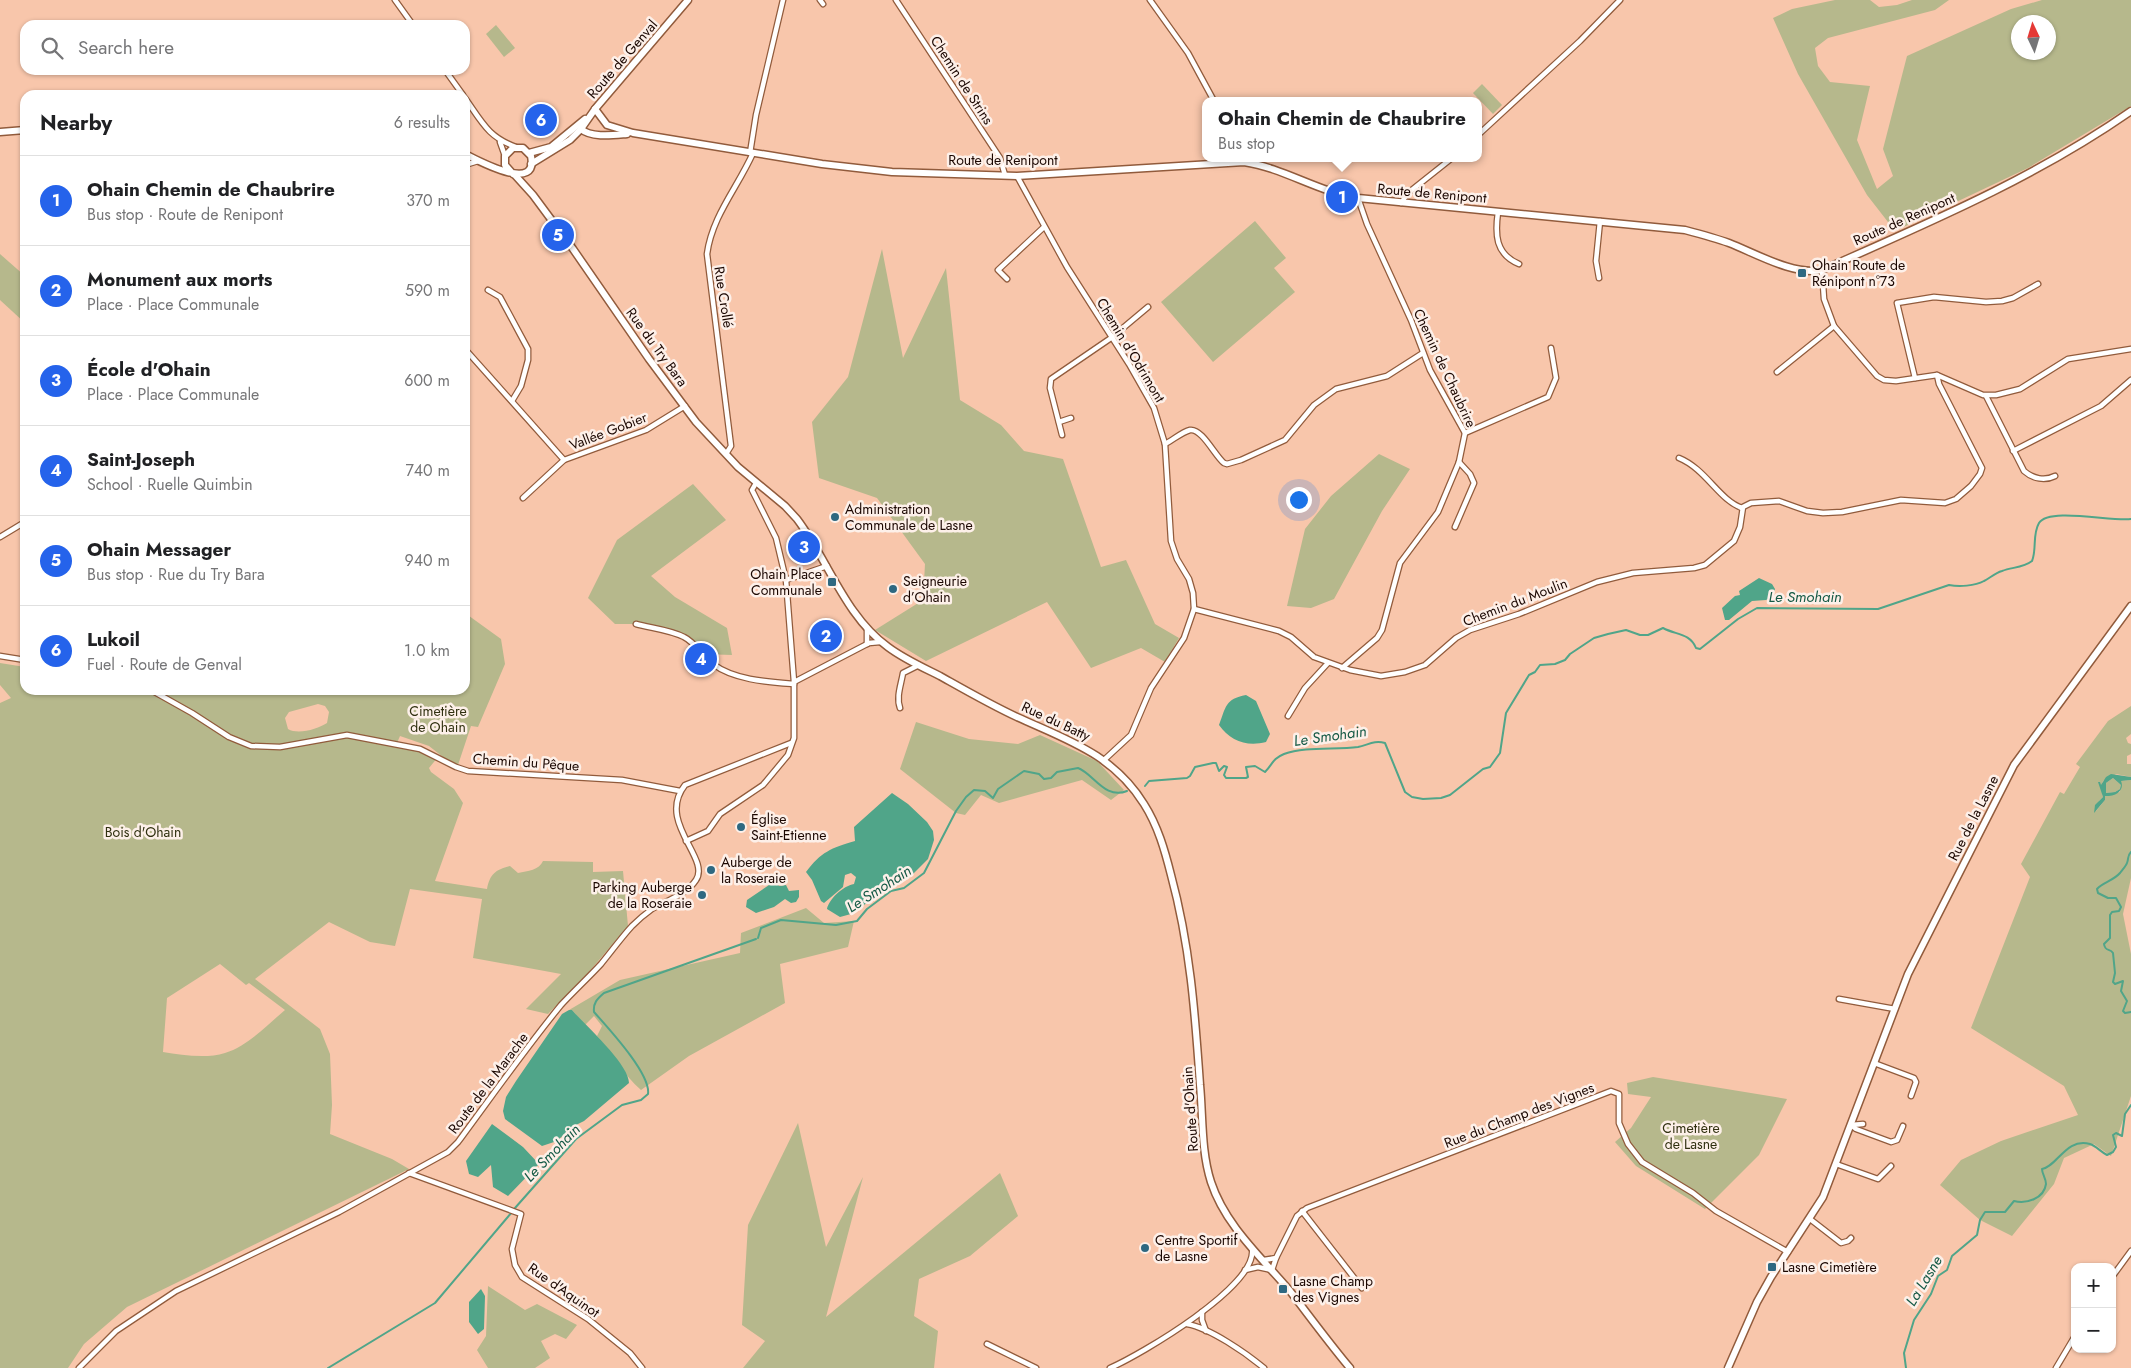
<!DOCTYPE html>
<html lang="en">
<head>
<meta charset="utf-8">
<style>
  body { margin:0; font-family:Jost,sans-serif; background:#f6f6f6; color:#202124 }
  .controls { position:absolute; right:15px; bottom:15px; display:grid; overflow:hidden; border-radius:10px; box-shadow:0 1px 4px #0004 }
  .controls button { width:45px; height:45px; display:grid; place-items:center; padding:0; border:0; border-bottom:1px solid #e0e0e0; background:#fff; color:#202124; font:25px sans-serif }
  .compass { position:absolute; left:2011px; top:15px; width:45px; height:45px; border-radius:50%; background:#fff; box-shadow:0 1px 4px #0004; rotate:356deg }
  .you { position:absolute; left:1298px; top:499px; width:18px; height:18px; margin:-12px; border:4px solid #fff; border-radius:50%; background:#1a73e8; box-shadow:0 0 0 8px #1a73e833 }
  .badge { display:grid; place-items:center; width:32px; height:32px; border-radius:50%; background:#2563eb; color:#fff; font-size:16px; font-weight:700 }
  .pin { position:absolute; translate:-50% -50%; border:2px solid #fff; box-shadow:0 1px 5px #0006 }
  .popup { position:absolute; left:1202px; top:97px; width:280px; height:65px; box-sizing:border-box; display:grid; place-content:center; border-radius:10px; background:#fff; filter:drop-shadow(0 1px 4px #0005); font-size:16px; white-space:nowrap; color:#757577 }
  .popup b { font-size:19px; color:#202124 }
  .popup::after { content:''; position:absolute; left:50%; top:100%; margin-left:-10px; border:10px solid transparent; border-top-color:#fff }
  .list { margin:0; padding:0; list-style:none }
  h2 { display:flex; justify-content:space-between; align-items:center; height:65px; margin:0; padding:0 20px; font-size:21px }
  h2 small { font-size:16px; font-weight:400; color:#757577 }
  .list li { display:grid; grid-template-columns:32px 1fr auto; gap:15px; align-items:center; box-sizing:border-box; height:90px; padding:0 20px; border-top:1px solid #e0e0e0 }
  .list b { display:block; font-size:19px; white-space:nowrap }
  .list p { margin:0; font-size:16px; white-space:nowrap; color:#757577 }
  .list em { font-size:16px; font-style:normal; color:#757577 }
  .icon { flex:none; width:28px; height:28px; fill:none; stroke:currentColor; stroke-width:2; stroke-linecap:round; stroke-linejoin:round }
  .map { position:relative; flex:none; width:2131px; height:1368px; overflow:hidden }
  .search { position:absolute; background:#fff; box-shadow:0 1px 4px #0004; left:20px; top:20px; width:450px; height:55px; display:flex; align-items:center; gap:12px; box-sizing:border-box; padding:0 18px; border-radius:15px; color:#757577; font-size:19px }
  .panel { position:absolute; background:#fff; box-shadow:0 1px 4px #0004; left:20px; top:90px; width:450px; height:605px; border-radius:15px }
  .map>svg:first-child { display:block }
  .green { fill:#b6b88c; fill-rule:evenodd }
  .water { fill:#50a589; fill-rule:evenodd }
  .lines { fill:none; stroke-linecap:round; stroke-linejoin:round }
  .stream { stroke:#50a589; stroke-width:2 }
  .street-casing { stroke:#915b3c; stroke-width:7 }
  .secondary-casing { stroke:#915b3c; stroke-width:9 }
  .street { stroke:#fff; stroke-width:4.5 }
  .secondary { stroke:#fff; stroke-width:6 }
  .poi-dot { fill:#2e6881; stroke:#fdf0e9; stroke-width:2 }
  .labels { text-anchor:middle; stroke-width:5; stroke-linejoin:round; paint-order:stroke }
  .street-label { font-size:14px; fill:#1a0600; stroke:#fdf0e9 }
  .poi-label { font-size:14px; fill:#1a0600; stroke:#fdf0e9; text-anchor:start }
  .park-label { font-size:14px; fill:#303010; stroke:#fdf0e9 }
  .water-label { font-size:15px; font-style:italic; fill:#145945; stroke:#fdf0e9 }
</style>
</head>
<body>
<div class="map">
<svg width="2131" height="1368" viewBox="0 0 2131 1368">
  <rect width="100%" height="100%" fill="#f8c6ab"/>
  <g class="green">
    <path d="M1835 0H1870L1879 7 1897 5 1912 0H1949L1935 10 1828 38 1815 48 1818 66 1830 82 1870 86 1857 140 1877 189 1893 176 1883 149 1907 56 2011 9 2042 0H2131V106L2028 168 1895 231 1867 195 1798 74 1773 18 1792 9ZM2018 22H2048V52H2018Z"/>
    <polygon points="496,25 515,48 504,57 486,34"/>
    <polygon points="1482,84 1502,105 1493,114 1473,93"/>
    <polygon points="1255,221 1286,258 1274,268 1295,292 1213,362 1161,302"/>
    <polygon points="882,249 903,358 946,268 960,400 1001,425 1024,451 1063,459 1101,567 1126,560 1155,624 1179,638 1165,662 1141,648 1091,668 1047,602 926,661 875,630 923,600 925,564 877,498 819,478 812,422 848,377"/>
    <polygon points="0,254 25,276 25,323 0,300"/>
    <polygon points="1379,454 1410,469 1382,511 1334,599 1311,608 1287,606 1305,529 1331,496"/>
    <polygon points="693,484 726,520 651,576 675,597 727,628 732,655 702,654 682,636 636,624 615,624 588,598 617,540"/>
    <path d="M465 613 501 639 505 664 478 727 471 726 457 768 429 746 400 736 397 743 438 757 429 768 431 772 454 789 463 803 435 881 487 889C490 874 495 870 510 866L518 873C528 871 539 870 543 861L593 862V872L623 871 628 926 588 973 548 1014 526 1009 561 974 473 958 482 899 410 889 395 946 370 942 329 922 255 979 320 1029 330 1054 332 1105 330 1134 392 1159 409 1169 127 1307 84 1344 68 1368H0V703L11 698 0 685V663L25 667V690H465ZM318 704 325 706 329 712 327 723C318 729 298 735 288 729L285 718 289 712ZM220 964 246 985 249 983 285 1010C267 1025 248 1046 225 1053 206 1059 182 1055 163 1052L167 998Z"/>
    <polygon points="2131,706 2131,734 2126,738 2128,743 2131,744 2131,754 2127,756 2127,764 2131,764 2131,777 2116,774 2103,781 2101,788 2103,797 2099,801 2096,811 2105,800 2105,796 2120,792 2121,781 2131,780 2131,878 2123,914 2131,954 2131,1096 2111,1156 2094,1144 2064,1158 2054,1184 2012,1236 1980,1220 1940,1185 1961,1160 2001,1141 2078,1115 2064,1086 1971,1028 2030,877 2021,864 2060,792 2064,794 2080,767 2076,764 2108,721"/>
    <polygon points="916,722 969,739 1018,744 1040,735 1097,761 1124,790 1111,800 1082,780 999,803 981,795 965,815 956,813 900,769"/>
    <polygon points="2113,778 2121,785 2120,789 2115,792 2106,793 2106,783"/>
    <path d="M806 908 824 923 854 921 848 947 780 964 785 1003 689 1056 641 1090C624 1076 613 1053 597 1036L602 1026 594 1016 585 1025 572 1010H569L620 980 740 953 741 933Z"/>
    <polygon points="1653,1077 1787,1099 1759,1155 1705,1209 1636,1166 1615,1142 1631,1128 1651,1097 1628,1094 1627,1083"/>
    <polygon points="798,1123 826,1247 863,1177 826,1317 1000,1173 1018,1216 970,1256 919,1279 914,1316 938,1331 934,1368 743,1368 765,1341 742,1325 748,1225"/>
    <polygon points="488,1286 525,1310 537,1304 577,1325 566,1339 555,1334 541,1341 550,1358 535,1368 488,1368 477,1350 486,1336"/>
  </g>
  <g class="water">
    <polygon points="1759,578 1772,584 1775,589 1772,597 1766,600 1752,601 1729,620 1725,620 1722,608 1735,596 1740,595 1739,591"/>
    <path d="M1246 695 1256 701 1270 734 1266 742C1247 747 1230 741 1219 725 1226 707 1225 699 1246 695Z"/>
    <path d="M2111 774 2131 777V780L2121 781C2125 791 2115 797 2105 796V800L2094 813 2095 805 2103 797 2098 782H2100L2101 785 2106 777ZM2113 778 2121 785 2120 789 2115 792 2106 793V783Z"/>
    <path d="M892 793 908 804 927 822 933 831 934 840 928 859 909 878 891 886 851 914 840 917 827 909C829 899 843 886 854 884L856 877 851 873 845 875 843 887 824 903 821 901 812 880 806 872C821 852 831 848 855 841L854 827Z"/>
    <polygon points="775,881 779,886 786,885 789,891 799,890 799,897 796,902 791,903 785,899 774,907 756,913 746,907 747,900"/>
    <path d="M569 1010H572C585 1025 629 1064 629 1083L584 1121 572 1127 557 1141 542 1146 505 1119 503 1111 506 1097 516 1081 562 1014Z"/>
    <polygon points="492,1124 523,1147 539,1164 508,1196 493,1187 491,1165 478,1177 469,1174 466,1161"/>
    <polygon points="481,1289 485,1296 484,1329 478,1334 469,1322 469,1302"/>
  </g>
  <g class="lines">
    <g class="stream">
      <path d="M1145 786 1149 781 1187 778 1190 776 1195 767 1213 763H1216L1219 771 1224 766 1227 767 1224 775 1226 778H1246L1248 777 1246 767 1255 766 1265 772C1273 764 1272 759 1284 754 1305 746 1335 750 1358 747 1368 745 1374 740 1385 743L1405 792 1412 797 1423 799 1441 798 1450 795 1483 769 1490 767 1500 753 1506 713 1529 675 1535 672 1540 665 1555 664 1565 660 1570 654 1594 638 1608 634 1626 630 1640 635H1648L1663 628C1676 635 1690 633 1696 648L1700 649 1738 619 1757 608 1878 609 1949 585C1959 587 1975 586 1984 581 1990 578 1995 573 2002 571 2012 567 2023 568 2032 561 2037 549 2032 535 2039 523 2049 507 2113 522 2131 519"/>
      <path d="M2131 852C2127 856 2129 858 2127 863 2126 866 2122 870 2120 873 2113 881 2103 882 2097 889L2098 893 2108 898H2116L2121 907 2119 911 2112 912 2110 915V938L2104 944C2105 952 2110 948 2113 953L2115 973 2113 982 2115 984 2123 981 2121 991 2127 1001 2123 1011 2125 1013 2131 1012"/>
      <path d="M758 938 761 928 781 920 836 925 857 921 867 909 891 891 904 888 924 873 956 811 966 797 974 790 985 791 993 798 998 789 1024 771 1039 774 1044 779 1051 778 1057 772 1078 768C1094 774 1105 800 1127 791"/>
      <path d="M515 1208 576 1139 622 1105 641 1100 648 1094C651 1074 608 1028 594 1012 593 1003 597 999 604 993L756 939"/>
      <polyline points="328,1368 435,1303 512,1212"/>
      <path d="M1906 1368 1904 1353 1914 1320 1931 1294 1938 1276 1947 1270 1952 1256 1977 1235 1980 1220 1985 1212H2005L2014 1201C2026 1204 2044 1199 2046 1184 2046 1178 2042 1174 2042 1169 2057 1167 2066 1137 2090 1144 2096 1146 2101 1152 2107 1155L2113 1152 2116 1147 2113 1135 2116 1133 2122 1136 2125 1114 2131 1105"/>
    </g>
    <g class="street-casing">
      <g id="street">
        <polyline points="395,0 413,25"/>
        <polyline points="820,0 823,4"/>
        <polyline points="896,0 1000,158 1005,175"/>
        <polyline points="1150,0 1188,53 1214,101"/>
        <polyline points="445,70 463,95"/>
        <path d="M465 98C482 122 488 137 516 147"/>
        <polyline points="1478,135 1580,41 1620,0"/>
        <polyline points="500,142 505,156"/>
        <polyline points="750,153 756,115 783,0"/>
        <polyline points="465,165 478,161"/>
        <polyline points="1017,176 1067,267 1129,364 1154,408 1165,444 1171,541 1177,559 1189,579 1193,593 1194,609 1184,638 1151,688 1131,735 1104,760"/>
        <polyline points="1401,203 1408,193 1452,158"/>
        <path d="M1498 212C1495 234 1495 254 1519 264"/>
        <polyline points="1822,270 1824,299 1834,326 1877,376 1884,380 1896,381 1937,375 1983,395 1996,395 2020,389 2068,359 2131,349"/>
        <polyline points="1599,278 1596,261 1600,221"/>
        <polyline points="1007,279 998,270 1044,227"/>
        <polyline points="488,290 500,297 528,349 528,360 521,386 512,401"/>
        <polyline points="465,349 564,460 646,430 685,406"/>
        <polyline points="1777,372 1834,326"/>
        <polyline points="1915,378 1897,303 1934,297 1986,302 2002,301 2013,298 2038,284"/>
        <path d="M1986 396 2024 471C2033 479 2045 481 2055 476"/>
        <polyline points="1059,422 1071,418"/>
        <polyline points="1465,433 1548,397 1556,378 1551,348"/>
        <polyline points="1062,435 1050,388 1051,379 1111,338 1148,307"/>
        <path d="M1165 444C1173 440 1182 432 1190 430 1202 428 1215 456 1224 463L1227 464 1241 460 1285 440 1314 405 1336 389 1387 376 1423 353"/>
        <polyline points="2013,451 2101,406 2131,380"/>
        <path d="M726 454 731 446 707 254C712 216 738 187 753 153"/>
        <path d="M1679 458C1706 469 1719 500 1742 508"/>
        <polyline points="523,498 564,460"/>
        <polyline points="1455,527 1474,483 1470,474 1459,462"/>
        <polyline points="0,537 25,522"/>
        <polyline points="786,580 827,566"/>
        <polyline points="1194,609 1279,631 1291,637 1314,657 1350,670 1381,676 1405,672 1425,665 1456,638 1470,630 1519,614 1597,582 1633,573 1694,568 1705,565 1734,541 1740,527 1743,507 1751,503 1779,501 1807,511 1823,513 1842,512 1901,500 1945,503 1956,499 1971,486 1980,474 1982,468 1939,384 1937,375"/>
        <path d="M636 624C651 628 671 630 684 637 696 643 702 656 713 664 734 680 768 682 794 684"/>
        <polyline points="867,644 867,628"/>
        <polyline points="0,656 25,660"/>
        <polyline points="1342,668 1377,638 1382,630 1400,563 1438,512 1459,462 1465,433 1430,370 1411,320 1367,224 1358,198"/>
        <polyline points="794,682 869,643 880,642"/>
        <polyline points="151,690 192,713 229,737 251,746 280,747 347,735 420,749 456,767 468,771 622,780 680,791"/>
        <path d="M900 708C896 697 901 685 903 673L919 665"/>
        <polyline points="1288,716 1305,688 1328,663"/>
        <polyline points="686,841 708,831 720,814 763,785 788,755 794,738 794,682 786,580 776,538 752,490 756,483"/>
        <polyline points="1839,999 1895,1009"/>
        <polyline points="1874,1063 1914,1078 1916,1082 1911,1096"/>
        <polyline points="1851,1125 1856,1129 1891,1142 1897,1140 1903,1126"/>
        <polyline points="1851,1125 1863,1124"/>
        <polyline points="1836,1164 1878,1179 1891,1166"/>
        <polyline points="409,1173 521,1214 512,1249 515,1265 522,1277 588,1319 630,1353 642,1368"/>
        <polyline points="1302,1211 1362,1288"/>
        <polyline points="1810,1219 1841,1243 1848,1241 1851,1238"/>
        <polyline points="1264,1260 1276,1258 1297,1216 1307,1208 1611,1091 1619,1094 1619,1123 1628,1144 1642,1162 1693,1193 1716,1211 1788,1252"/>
        <polyline points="1245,1270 1258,1267 1272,1270 1276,1258"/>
        <polyline points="2112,1277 2131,1251"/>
        <polyline points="1202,1312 1202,1320 1206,1331"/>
        <path d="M1187 1324C1210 1328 1246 1353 1264 1368"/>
        <polyline points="987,1344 1036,1368"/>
        <path d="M79 1368 116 1331 176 1291 339 1212 448 1152 458 1142C492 1096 525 1049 561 1005 574 991 588 978 601 964 611 952 621 938 632 926 638 920 645 914 652 909 666 901 687 894 696 880 711 858 656 822 685 785L791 743"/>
        <path d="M1110 1368C1140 1355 1258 1286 1252 1249"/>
        <polyline points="2056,1368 2075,1336"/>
      </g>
    </g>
    <g class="secondary-casing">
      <g id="secondary">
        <path d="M595 109 607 125 633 133 822 164 892 172 1017 176 1244 162C1284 168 1318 192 1358 198L1685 230C1700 234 1715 238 1729 243 1755 253 1794 276 1822 270 1928 223 2035 178 2131 111"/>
        <path d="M581 129C591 138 614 135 627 134"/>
        <polyline points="0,132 25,130"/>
        <polyline points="529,153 551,147 585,119"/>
        <path d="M465 154C477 160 539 194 531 156L523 148H513L505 156V165L513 174"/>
        <polyline points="531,164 570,140 581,129 595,109 688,0"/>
        <path d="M514 174 533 195 573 249 649 359 696 422 738 467 785 506 797 519C828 560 845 616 888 647 904 659 922 667 940 676 965 690 991 705 1017 717 1067 740 1113 754 1144 804 1158 826 1165 851 1171 875 1190 945 1195 1012 1200 1085 1203 1116 1201 1151 1211 1182 1225 1225 1261 1257 1290 1291 1310 1317 1329 1343 1350 1368"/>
        <polyline points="1728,1368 1757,1302 1771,1277 1823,1197 1908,974 2014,765 2131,606"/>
      </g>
    </g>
    <use href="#street" class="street"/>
    <use href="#secondary" class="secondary"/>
  </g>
  <g class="poi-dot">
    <rect x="1797" y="268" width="10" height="10" rx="2.5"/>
    <circle cx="835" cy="517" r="5"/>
    <rect x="827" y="577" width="10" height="10" rx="2.5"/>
    <circle cx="893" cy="589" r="5"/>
    <circle cx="741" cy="827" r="5"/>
    <circle cx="711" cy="870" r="5"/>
    <circle cx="702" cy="895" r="5"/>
    <circle cx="1145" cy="1248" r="5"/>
    <rect x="1767" y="1262" width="10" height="10" rx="2.5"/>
    <rect x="1278" y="1284" width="10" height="10" rx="2.5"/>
  </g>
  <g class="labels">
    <g class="street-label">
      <text transform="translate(622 59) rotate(-49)" y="5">Route de Genval</text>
      <text transform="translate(962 80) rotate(57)" y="5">Chemin de Strins</text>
      <text x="1003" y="165">Route de Renipont</text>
      <text transform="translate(1432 193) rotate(5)" y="5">Route de Renipont</text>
      <text transform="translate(1904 219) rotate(-24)" y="5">Route de Renipont</text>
      <text transform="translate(724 297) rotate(81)" y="5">Rue Crollé</text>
      <text transform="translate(657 347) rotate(54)" y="5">Rue du Try Bara</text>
      <text transform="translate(1131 350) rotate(59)" y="5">Chemin d'Odrimont</text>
      <text transform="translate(1445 368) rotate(65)" y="5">Chemin de Chaubrire</text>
      <text transform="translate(608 431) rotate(-21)" y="5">Vallée Gobier</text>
      <text transform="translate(1515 602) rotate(-21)" y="5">Chemin du Moulin</text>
      <text transform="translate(1056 721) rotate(25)" y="5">Rue du Batty</text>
      <text transform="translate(526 762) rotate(4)" y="5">Chemin du Pêque</text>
      <text transform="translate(1973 818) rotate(-63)" y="5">Rue de la Lasne</text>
      <text transform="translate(488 1083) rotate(-53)" y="5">Route de la Marache</text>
      <text transform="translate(1190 1109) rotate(-94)" y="5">Route d'Ohain</text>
      <text transform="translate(1519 1115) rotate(-21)" y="5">Rue du Champ des Vignes</text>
      <text transform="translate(564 1290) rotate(35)" y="5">Rue d'Aquinot</text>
    </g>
    <g class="poi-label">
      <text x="1812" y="270">Ohain Route de<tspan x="1812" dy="16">Rénipont n°73</tspan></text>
      <text x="845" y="514">Administration<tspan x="845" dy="16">Communale de Lasne</tspan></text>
      <text x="822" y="579" text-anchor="end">Ohain Place<tspan x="822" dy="16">Communale</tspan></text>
      <text x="903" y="586">Seigneurie<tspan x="903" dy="16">d’Ohain</tspan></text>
      <text x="751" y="824">Église<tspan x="751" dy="16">Saint-Etienne</tspan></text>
      <text x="721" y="867">Auberge de<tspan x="721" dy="16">la Roseraie</tspan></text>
      <text x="692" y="892" text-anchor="end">Parking Auberge<tspan x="692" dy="16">de la Roseraie</tspan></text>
      <text x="1155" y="1245">Centre Sportif<tspan x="1155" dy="16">de Lasne</tspan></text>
      <text x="1782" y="1272">Lasne Cimetière</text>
      <text x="1293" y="1286">Lasne Champ<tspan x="1293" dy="16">des Vignes</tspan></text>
    </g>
    <g class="park-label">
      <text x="438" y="716">Cimetière<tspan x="438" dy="16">de Ohain</tspan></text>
      <text x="143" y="837">Bois d'Ohain</text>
      <text x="1691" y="1133">Cimetière<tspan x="1691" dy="16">de Lasne</tspan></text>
    </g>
    <g class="water-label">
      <text x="1805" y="602">Le Smohain</text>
      <text transform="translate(1330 736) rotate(-8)" y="5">Le Smohain</text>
      <text transform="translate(879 889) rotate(-33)" y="5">Le Smohain</text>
      <text transform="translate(552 1153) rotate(-46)" y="5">Le Smohain</text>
      <text transform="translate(1924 1281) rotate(-59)" y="5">La Lasne</text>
    </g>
  </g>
</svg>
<div class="controls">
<button>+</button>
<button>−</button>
</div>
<svg class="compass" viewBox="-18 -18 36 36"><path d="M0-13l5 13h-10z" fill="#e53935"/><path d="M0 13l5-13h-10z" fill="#757577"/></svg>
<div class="you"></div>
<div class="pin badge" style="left:1342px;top:197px">1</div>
<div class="popup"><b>Ohain Chemin de Chaubrire</b>Bus stop</div>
<div class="pin badge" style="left:826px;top:636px">2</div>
<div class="pin badge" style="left:804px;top:547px">3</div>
<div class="pin badge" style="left:701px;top:659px">4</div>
<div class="pin badge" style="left:558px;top:235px">5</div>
<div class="pin badge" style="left:541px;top:120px">6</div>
<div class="search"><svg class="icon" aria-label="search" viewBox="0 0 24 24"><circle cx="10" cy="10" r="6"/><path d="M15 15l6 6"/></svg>Search here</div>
<section class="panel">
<h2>Nearby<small>6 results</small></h2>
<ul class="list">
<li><span class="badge">1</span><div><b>Ohain Chemin de Chaubrire</b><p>Bus stop · Route de Renipont</p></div><em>370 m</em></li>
<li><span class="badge">2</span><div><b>Monument aux morts</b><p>Place · Place Communale</p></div><em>590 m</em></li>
<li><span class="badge">3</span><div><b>École d'Ohain</b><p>Place · Place Communale</p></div><em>600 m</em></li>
<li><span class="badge">4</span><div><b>Saint-Joseph</b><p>School · Ruelle Quimbin</p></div><em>740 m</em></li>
<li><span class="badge">5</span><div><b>Ohain Messager</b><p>Bus stop · Rue du Try Bara</p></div><em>940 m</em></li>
<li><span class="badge">6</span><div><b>Lukoil</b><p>Fuel · Route de Genval</p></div><em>1.0 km</em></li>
</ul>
</section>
</div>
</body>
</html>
